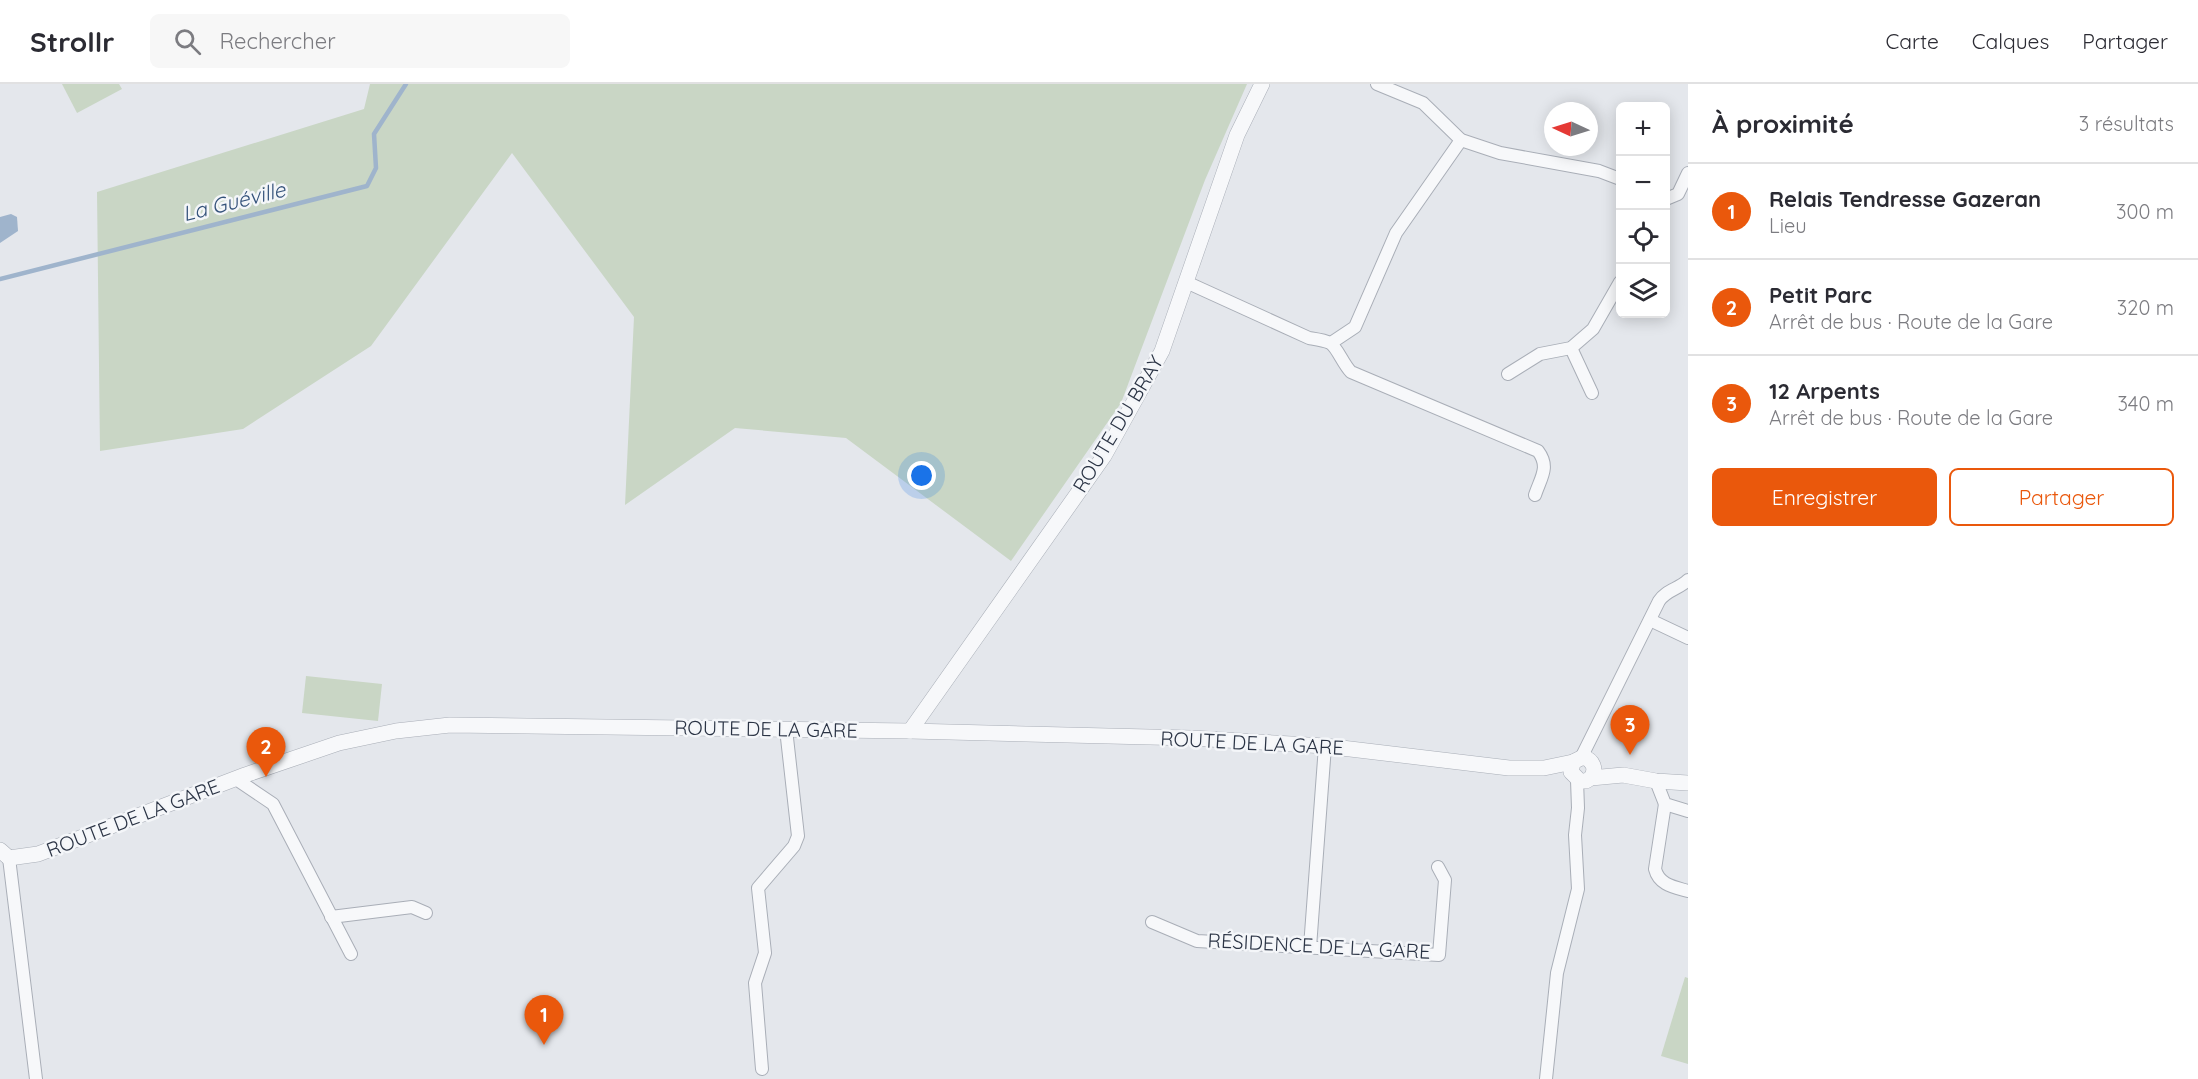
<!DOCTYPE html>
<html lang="fr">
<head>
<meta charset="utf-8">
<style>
  body { margin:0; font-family:Quicksand,sans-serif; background:#f7f7f7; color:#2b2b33 }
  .controls { position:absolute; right:18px; top:18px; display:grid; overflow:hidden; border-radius:9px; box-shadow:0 3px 15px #0003 }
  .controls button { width:54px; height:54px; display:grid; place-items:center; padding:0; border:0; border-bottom:2px solid #e1e1e2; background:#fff; color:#2b2b33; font:30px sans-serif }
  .compass { position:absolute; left:1544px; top:18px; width:54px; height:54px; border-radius:50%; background:#fff; box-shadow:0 3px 15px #0003; rotate:274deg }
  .you { position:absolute; left:922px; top:392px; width:21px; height:21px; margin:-15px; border:4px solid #fff; border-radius:50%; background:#1a73e8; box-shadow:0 0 0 9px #1a73e833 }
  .badge { display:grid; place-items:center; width:39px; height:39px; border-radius:50%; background:#ea580c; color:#fff; font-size:20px; font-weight:700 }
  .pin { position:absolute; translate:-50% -50px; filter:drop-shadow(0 2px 3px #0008) }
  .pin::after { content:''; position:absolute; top:32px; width:21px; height:18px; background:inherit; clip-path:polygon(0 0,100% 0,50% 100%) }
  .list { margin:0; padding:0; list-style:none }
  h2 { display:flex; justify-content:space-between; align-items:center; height:78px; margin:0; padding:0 24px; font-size:26px }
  h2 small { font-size:20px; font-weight:400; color:#7c7c81 }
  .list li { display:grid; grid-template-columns:39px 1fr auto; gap:18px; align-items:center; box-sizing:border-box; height:96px; padding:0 24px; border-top:2px solid #e1e1e2 }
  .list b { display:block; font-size:22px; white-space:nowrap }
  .list p { margin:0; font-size:20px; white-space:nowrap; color:#7c7c81 }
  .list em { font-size:20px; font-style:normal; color:#7c7c81 }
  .actions { display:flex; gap:12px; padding:18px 24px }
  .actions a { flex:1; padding:14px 0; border:2px solid #ea580c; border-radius:9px; text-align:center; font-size:21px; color:#ea580c }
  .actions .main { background:#ea580c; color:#fff }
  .icon { flex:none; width:33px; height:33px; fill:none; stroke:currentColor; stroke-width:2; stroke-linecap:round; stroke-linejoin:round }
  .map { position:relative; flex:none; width:1688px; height:995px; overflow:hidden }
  header { display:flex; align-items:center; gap:36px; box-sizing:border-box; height:84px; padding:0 30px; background:#fff; border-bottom:2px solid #e1e1e2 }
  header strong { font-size:28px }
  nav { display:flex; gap:33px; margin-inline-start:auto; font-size:21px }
  .search { width:420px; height:54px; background:#f7f7f7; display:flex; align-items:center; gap:15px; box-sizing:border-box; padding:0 21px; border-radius:9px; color:#7c7c81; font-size:22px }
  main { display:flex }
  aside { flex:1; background:#fff }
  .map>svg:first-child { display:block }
  .green { fill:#c9d6c5 }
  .water { fill:#9fb4cc }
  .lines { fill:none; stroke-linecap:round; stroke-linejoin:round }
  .stream { stroke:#9fb4cc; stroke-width:4.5 }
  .minor-casing { stroke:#a9aeb7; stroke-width:14 }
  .tertiary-casing { stroke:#a9aeb7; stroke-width:16 }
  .minor { stroke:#f7f8fa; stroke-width:12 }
  .tertiary { stroke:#f7f8fa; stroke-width:15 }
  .labels { text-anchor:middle; stroke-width:5; stroke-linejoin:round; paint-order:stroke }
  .street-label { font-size:20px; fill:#2b3445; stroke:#f4f6f9 }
  .water-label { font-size:21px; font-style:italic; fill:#34527a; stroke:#f4f6f9 }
</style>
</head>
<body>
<header>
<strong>Strollr</strong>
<div class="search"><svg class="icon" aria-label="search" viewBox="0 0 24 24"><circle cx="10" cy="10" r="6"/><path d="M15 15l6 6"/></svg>Rechercher</div>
<nav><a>Carte</a><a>Calques</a><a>Partager</a></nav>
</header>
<main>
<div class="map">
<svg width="1688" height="995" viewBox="0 0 1688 995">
  <rect width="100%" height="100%" fill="#e4e7ec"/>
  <g class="green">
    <polygon points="62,0 119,0 122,5 77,29"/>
    <polygon points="370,0 1247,0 1205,96 1121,319 1011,477 846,354 735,344 625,421 634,233 512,69 371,262 243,345 100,367 97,108 364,25"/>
    <polygon points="306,592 382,600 378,637 302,629"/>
    <polygon points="1685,893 1688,894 1688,980 1661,972"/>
  </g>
  <polygon class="water" points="11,130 17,133 18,147 0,159 0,133"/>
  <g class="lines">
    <polyline class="stream" points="0,195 367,102 376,84 374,50 406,0"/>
    <g class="minor-casing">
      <g id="minor">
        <polyline points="1377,0 1423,19 1461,56 1500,69 1599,87 1620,95"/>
        <polyline points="1666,115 1678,110 1688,89"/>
        <path d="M1186 198 1309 254C1315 255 1324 256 1330 259 1337 263 1343 280 1351 288L1538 367C1550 383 1541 393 1535 411"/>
        <polyline points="1331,259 1355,243 1396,149 1461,56"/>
        <polyline points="1571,264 1592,309"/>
        <polyline points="1508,290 1540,270 1571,264 1593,245 1620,198"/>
        <polyline points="1650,536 1688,554"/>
        <path d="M1581 674 1659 517C1666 506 1679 505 1688 496"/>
        <polyline points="236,695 273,720 351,870"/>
        <polyline points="1656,697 1665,720 1688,727"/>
        <path d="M1665 720 1655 785C1659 801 1674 803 1688 807"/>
        <polyline points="9,774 36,995"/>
        <polyline points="331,833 412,823 426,829"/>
        <polyline points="1152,838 1197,857 1439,871 1445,796 1438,783"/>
        <polyline points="1310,863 1325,662"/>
        <polyline points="762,985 755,899 765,869 758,804 794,762 798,752 786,645"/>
        <polyline points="1546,995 1557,889 1578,805 1575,751 1578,724 1577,696"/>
      </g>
    </g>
    <g class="tertiary-casing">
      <g id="tertiary">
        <polyline points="910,647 1104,372 1135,316 1162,267 1237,51 1262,0"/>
        <polyline points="1573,678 1571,688 1580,697 1586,697 1591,694 1623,691 1656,697 1688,699"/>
        <path d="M0 766 9 774 38 770 245 691 339 659 396 647 450 641 910 647 1191 654 1325 662 1509 684H1544L1573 678 1583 673C1593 676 1597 685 1591 694"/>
      </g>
    </g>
    <use href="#minor" class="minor"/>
    <use href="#tertiary" class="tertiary"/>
  </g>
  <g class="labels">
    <g class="street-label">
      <text transform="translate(1118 340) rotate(-59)" y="7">ROUTE DU BRAY</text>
      <text transform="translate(766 645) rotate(1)" y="7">ROUTE DE LA GARE</text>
      <text transform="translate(1252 659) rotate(3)" y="7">ROUTE DE LA GARE</text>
      <text transform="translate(133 734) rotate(-21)" y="7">ROUTE DE LA GARE</text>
      <text transform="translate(1319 862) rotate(3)" y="7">RÉSIDENCE DE LA GARE</text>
    </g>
    <g class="water-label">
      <text transform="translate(234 118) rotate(-14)" y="7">La Guéville</text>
    </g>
  </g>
</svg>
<div class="controls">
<button>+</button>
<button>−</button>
<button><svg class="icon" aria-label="locate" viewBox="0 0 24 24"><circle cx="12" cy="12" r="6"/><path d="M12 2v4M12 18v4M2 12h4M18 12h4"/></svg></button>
<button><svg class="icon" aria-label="layers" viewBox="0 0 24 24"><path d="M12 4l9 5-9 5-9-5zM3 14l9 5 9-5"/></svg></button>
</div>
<svg class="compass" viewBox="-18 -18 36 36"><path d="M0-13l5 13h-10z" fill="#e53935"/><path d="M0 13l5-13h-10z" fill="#7c7c81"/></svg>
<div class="you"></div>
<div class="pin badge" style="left:544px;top:961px">1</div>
<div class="pin badge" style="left:266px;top:693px">2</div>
<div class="pin badge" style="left:1630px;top:671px">3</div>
</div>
<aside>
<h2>À proximité<small>3 résultats</small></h2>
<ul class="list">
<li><span class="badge">1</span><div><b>Relais Tendresse Gazeran</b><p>Lieu</p></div><em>300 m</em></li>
<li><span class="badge">2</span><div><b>Petit Parc</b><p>Arrêt de bus · Route de la Gare</p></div><em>320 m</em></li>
<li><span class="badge">3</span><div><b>12 Arpents</b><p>Arrêt de bus · Route de la Gare</p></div><em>340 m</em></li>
</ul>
<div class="actions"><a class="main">Enregistrer</a><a>Partager</a></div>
</aside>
</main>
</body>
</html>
